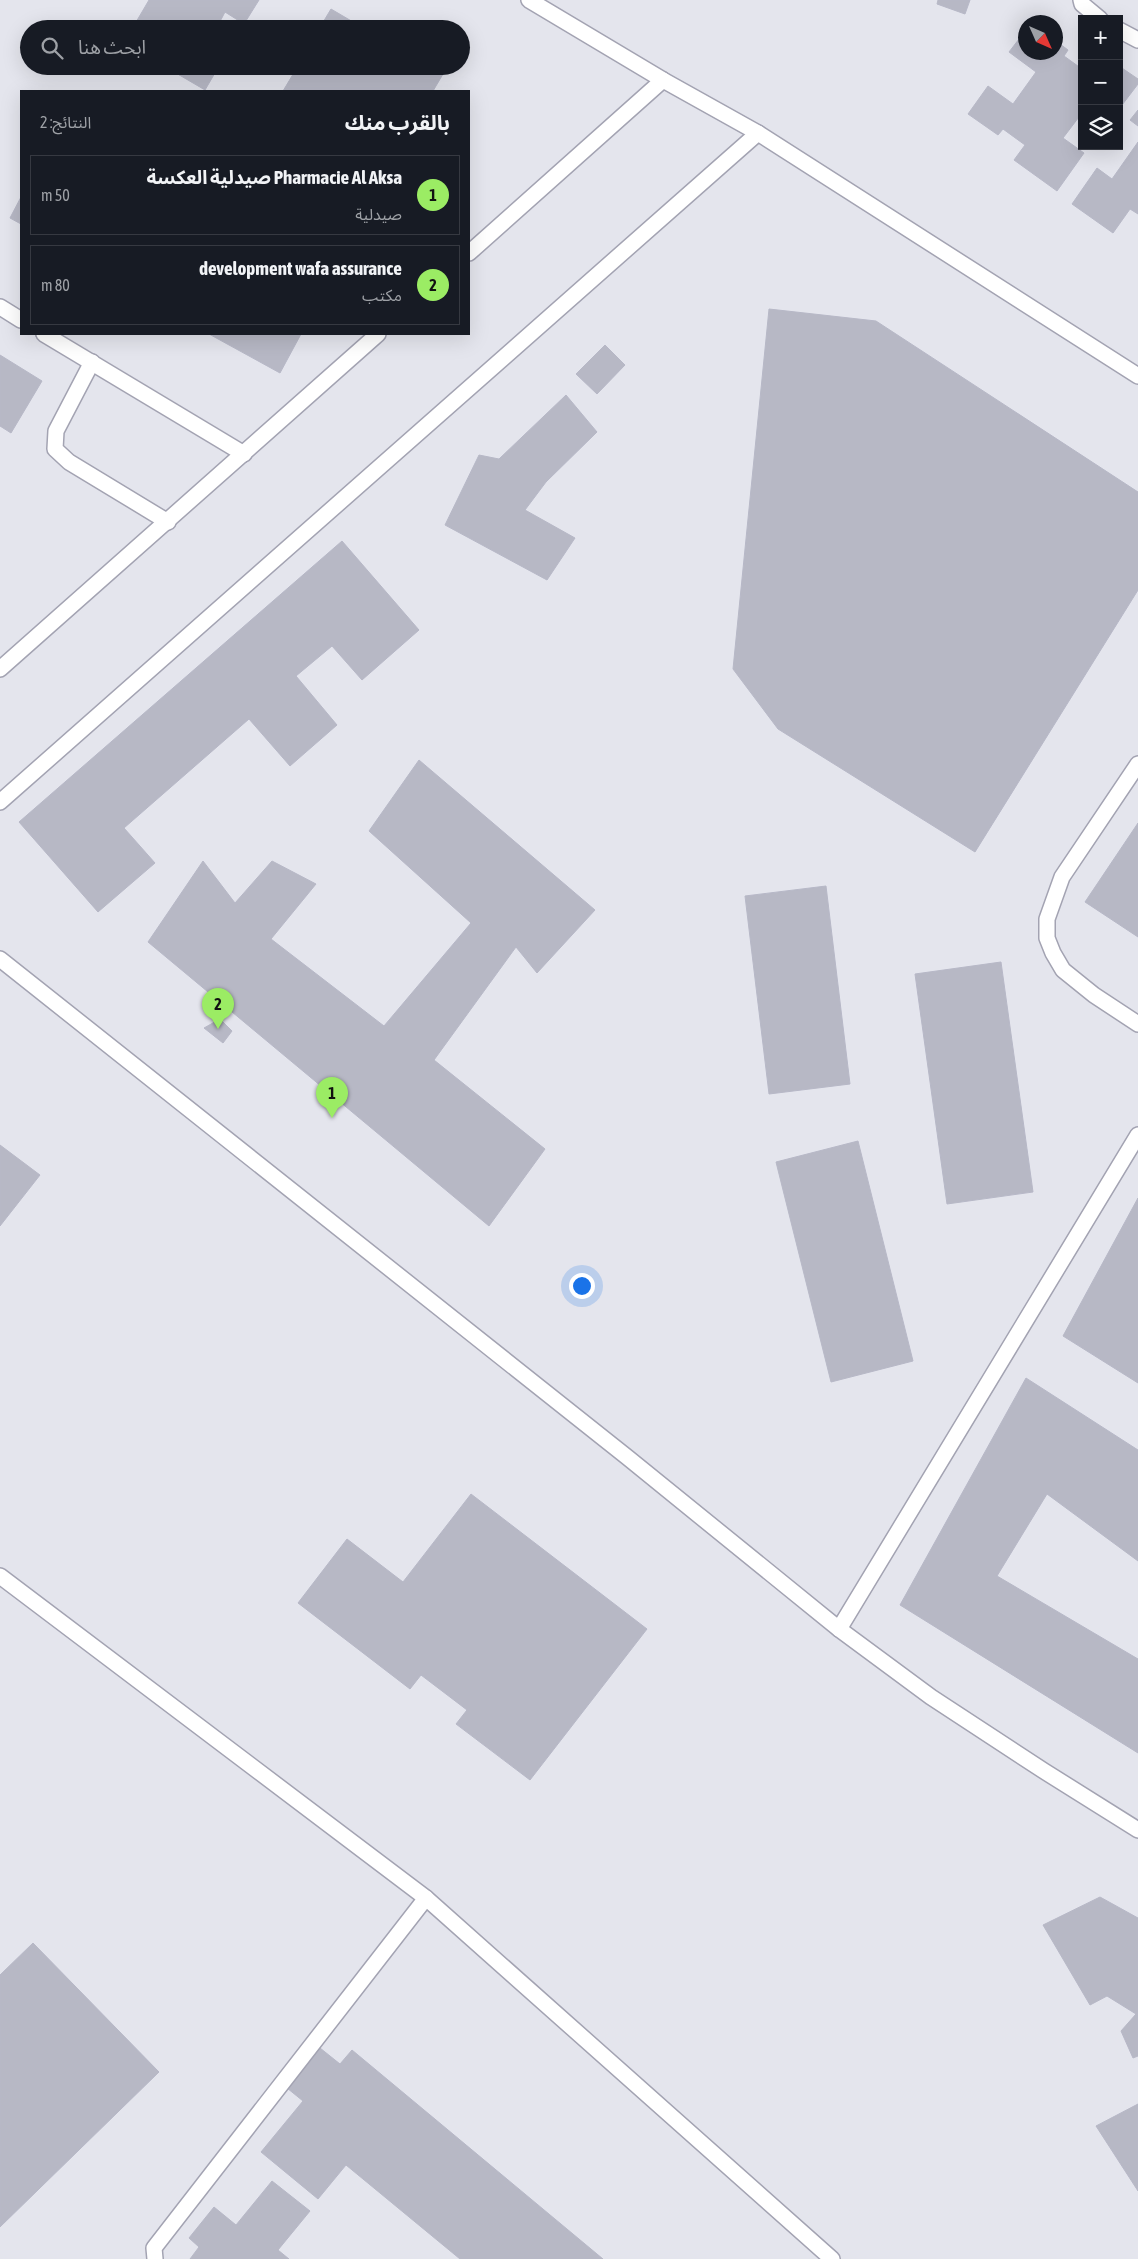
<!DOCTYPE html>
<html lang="ar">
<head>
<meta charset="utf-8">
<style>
  body { margin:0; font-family:"Asap Condensed","Noto Sans Arabic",sans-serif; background:#242831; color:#f1f3f6; direction:rtl }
  .controls { position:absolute; right:15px; top:15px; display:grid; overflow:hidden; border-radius:0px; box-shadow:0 5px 20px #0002 }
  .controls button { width:45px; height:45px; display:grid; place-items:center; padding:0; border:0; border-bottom:1px solid #363941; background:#171b24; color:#f1f3f6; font:25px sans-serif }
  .compass { position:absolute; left:1018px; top:15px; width:45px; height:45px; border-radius:50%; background:#171b24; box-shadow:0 5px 20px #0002; rotate:135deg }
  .you { position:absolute; left:581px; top:1285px; width:18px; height:18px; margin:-12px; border:4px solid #fff; border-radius:50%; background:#1a73e8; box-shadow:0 0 0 8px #1a73e833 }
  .badge { display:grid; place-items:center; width:32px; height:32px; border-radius:50%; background:#9bec64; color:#111; font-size:16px; font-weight:700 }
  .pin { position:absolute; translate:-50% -41px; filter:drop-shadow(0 1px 2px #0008) }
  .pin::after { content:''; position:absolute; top:26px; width:18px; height:15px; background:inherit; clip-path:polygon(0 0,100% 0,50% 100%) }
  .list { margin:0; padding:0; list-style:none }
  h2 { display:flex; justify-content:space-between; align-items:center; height:65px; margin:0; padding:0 20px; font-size:21px }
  h2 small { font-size:16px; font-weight:400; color:#9ea1a6 }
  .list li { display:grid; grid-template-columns:32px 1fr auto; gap:15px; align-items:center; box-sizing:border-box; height:80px; margin:0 10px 10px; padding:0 10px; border:1px solid #363941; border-radius:0px }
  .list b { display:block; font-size:19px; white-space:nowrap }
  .list p { margin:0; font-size:16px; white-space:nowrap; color:#9ea1a6 }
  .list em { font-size:16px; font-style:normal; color:#9ea1a6 }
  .icon { flex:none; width:28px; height:28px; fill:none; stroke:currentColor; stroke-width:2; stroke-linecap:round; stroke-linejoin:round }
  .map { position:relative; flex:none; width:1138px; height:2259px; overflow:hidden; direction:ltr }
  .search { position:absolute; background:#171b24; box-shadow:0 5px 20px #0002; left:20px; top:20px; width:450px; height:55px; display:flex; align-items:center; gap:12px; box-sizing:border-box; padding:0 18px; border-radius:28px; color:#9ea1a6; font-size:19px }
  .panel { position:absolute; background:#171b24; box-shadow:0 5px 20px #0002; left:20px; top:90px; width:450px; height:245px; border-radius:0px; direction:rtl }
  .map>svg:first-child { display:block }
  .building { fill:#b7b8c5; stroke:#b7b8c7 }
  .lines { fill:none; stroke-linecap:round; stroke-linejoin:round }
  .minor-casing { stroke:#a3a3b2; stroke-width:18 }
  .minor { stroke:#fff; stroke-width:15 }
</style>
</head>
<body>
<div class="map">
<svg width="1138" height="2259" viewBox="0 0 1138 2259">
  <rect width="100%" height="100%" fill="#e4e5ed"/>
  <g class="building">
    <polygon points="149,0 259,0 244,24 225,12 216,29 132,29"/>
    <polygon points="938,0 970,0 965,14 937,4"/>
    <polygon points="331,9 365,29 319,29"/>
    <polygon points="1026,30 1026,52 1056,52 1056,41 1068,50 1064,56 1082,69 1082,113 1063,138 1084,153 1057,191 1014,160 1025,145 1003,129 998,135 968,114 988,86 1013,104 1036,72 1009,52"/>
    <polygon points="164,66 219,66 205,90"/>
    <polygon points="298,66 430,66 443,74 433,91 283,91"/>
    <polygon points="1119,66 1138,79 1138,84 1119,109"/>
    <polygon points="1138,110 1138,126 1130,120"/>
    <polygon points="1138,142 1138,214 1130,209 1113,233 1072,204 1097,168 1112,179"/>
    <polygon points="21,197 21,224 10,218"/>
    <polygon points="769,309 876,321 1138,492 1138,590 975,852 778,729 733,669"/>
    <polygon points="209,334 301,334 280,373"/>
    <polygon points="605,345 625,365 597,394 576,374"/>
    <polygon points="0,355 42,381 11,433 0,426"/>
    <polygon points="566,395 597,432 546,482 525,510 575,538 547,580 445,525 479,455 499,459"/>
    <polygon points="342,541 419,630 362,680 332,646 296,676 337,725 290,766 249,719 124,828 155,863 98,912 19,822"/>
    <polygon points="419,760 595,910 537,973 516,947 434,1060 545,1149 489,1226 148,942 203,861 235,903 272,861 316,884 271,939 384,1026 471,923 369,831"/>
    <polygon points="1138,823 1138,937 1085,902"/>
    <polygon points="826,886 850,1084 769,1094 745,896"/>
    <polygon points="1001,962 1033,1192 947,1204 915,974"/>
    <polygon points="220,1019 232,1031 223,1043 204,1028"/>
    <polygon points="858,1141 913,1361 831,1382 776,1162"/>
    <polygon points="0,1145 40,1175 0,1226"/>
    <polygon points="1138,1198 1138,1383 1063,1336"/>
    <polygon points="1026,1378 1138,1450 1138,1561 1047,1494 997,1576 1138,1659 1138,1753 900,1605"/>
    <polygon points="471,1494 647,1629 530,1780 456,1724 467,1710 421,1675 410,1689 298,1603 347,1539 403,1582"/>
    <polygon points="1100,1897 1138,1918 1138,2056 1133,2058 1121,2031 1136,2014 1107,1996 1090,2005 1043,1925"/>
    <polygon points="33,1943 159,2072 0,2227 0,1975"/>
    <polygon points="320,2048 340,2064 352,2050 603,2259 460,2259 346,2165 318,2199 261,2152 303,2101 287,2088"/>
    <polygon points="1138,2104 1138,2191 1096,2126"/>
    <polygon points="272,2181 310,2211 278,2250 289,2259 190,2259 199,2247 189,2238 214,2207 236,2225"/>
  </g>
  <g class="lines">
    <g class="minor-casing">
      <g id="minor">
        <polyline points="529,0 663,80 758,133 1138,376"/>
        <polyline points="1081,0 1082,4 1100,19"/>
        <polyline points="1119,30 1138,40"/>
        <polyline points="469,253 663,80"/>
        <polyline points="0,307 21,320"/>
        <polyline points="44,334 244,454"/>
        <polyline points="92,362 56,431 55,449 69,462 168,522"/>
        <polyline points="0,669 378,334"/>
        <polyline points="1138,764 1062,877 1047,919 1047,938 1053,953 1063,970 1094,995 1138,1024"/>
        <polyline points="0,802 758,133"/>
        <polyline points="0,959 627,1457 839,1629 931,1697 1044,1771 1138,1830"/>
        <polyline points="0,1576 426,1898 832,2259"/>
        <polyline points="839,1629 1138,1135"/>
        <polyline points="155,2259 154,2248 426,1898"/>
      </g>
    </g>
    <use href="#minor" class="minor"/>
  </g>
</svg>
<div class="controls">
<button>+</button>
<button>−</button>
<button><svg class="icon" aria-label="layers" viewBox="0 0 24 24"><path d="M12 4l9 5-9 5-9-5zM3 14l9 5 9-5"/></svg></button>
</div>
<svg class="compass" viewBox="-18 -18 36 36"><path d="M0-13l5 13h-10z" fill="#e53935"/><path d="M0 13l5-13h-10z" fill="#9ea1a6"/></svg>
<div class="you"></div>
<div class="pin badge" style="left:332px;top:1118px">1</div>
<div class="pin badge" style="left:218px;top:1029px">2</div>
<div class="search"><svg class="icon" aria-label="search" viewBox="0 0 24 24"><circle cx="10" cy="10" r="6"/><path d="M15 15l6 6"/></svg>ابحث هنا</div>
<section class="panel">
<h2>بالقرب منك<small>النتائج: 2</small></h2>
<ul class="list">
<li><span class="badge">1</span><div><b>Pharmacie Al Aksa صيدلية العكسة</b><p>صيدلية</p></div><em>50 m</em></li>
<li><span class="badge">2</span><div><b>development wafa assurance</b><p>مكتب</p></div><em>80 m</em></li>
</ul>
</section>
</div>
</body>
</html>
